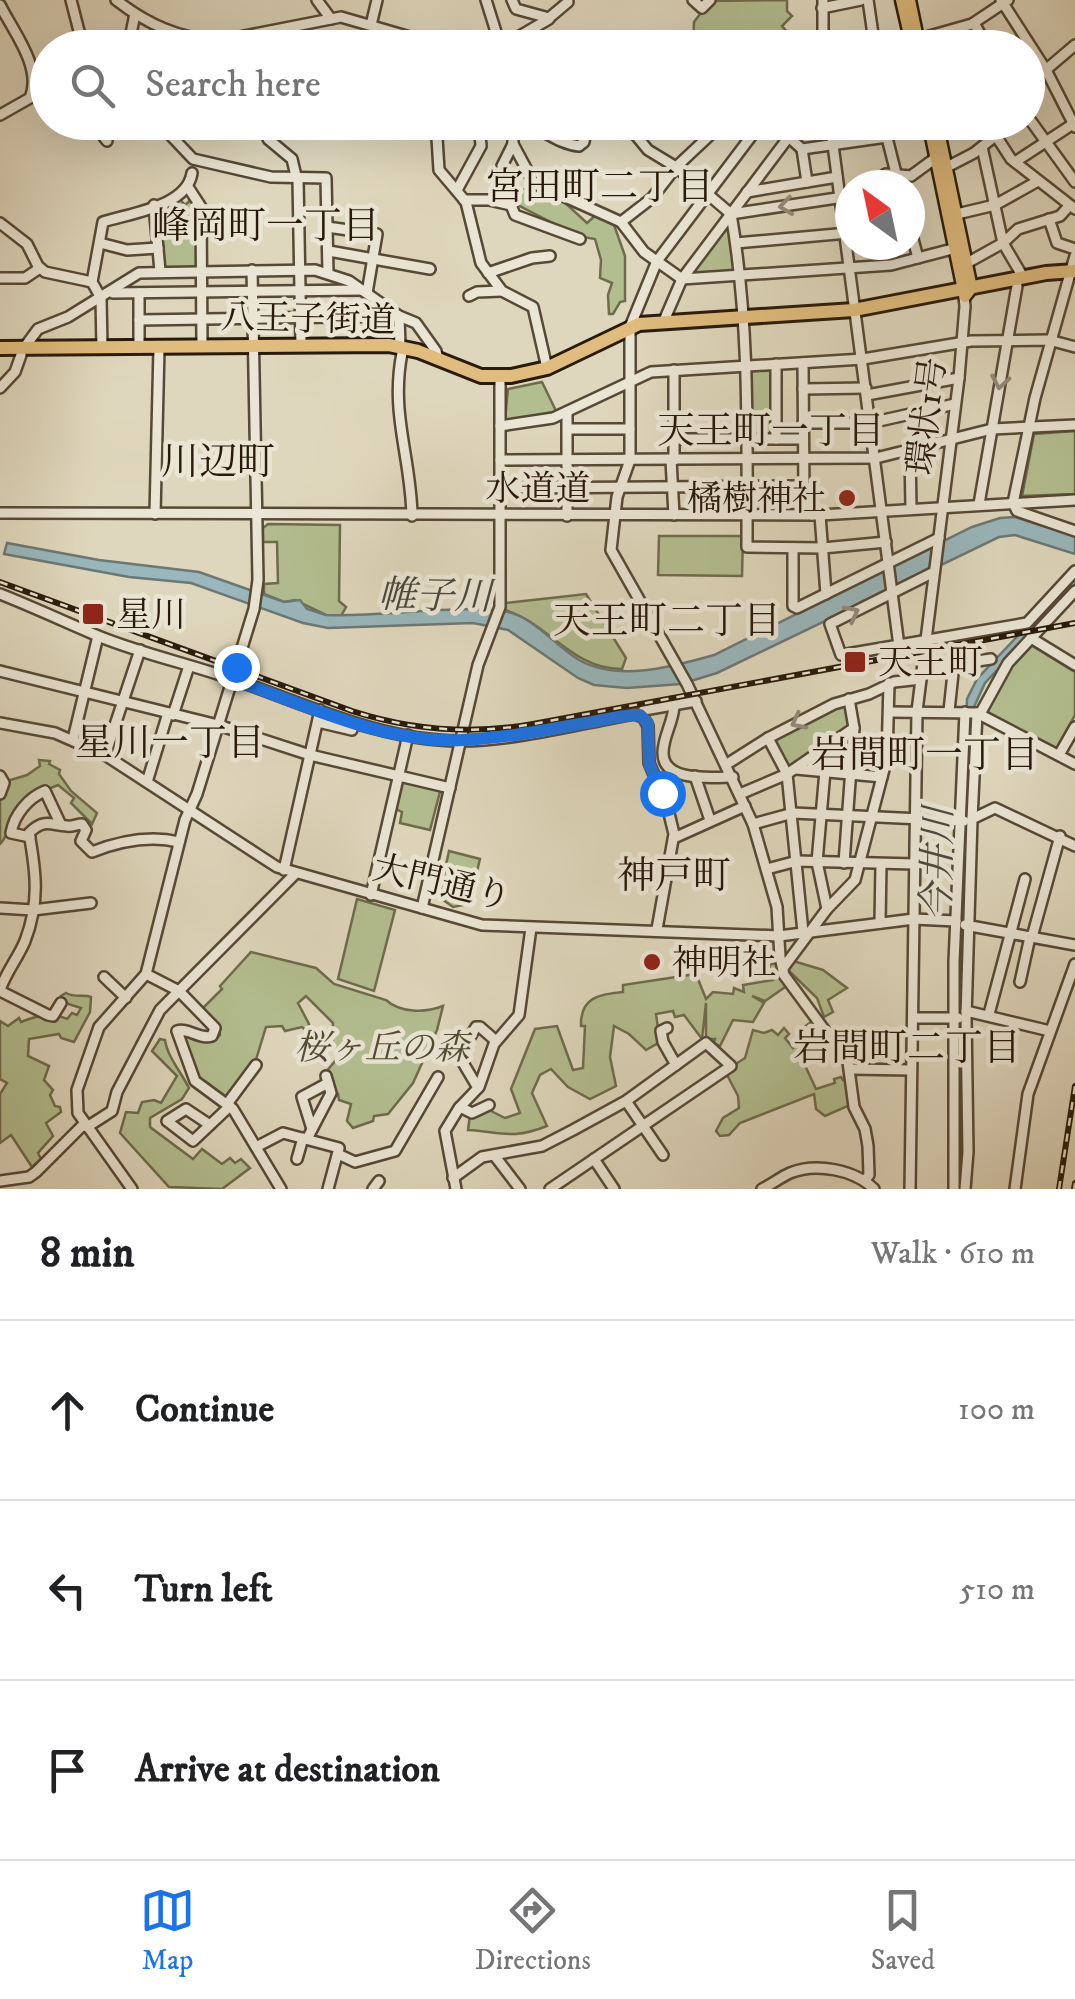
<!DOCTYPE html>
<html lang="en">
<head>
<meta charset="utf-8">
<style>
  body { margin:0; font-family:"IM FELL DW Pica","Noto Serif JP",serif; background:#f2f2f2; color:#202124 }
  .compass { position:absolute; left:835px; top:170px; width:90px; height:90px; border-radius:50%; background:#fff; box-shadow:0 10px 40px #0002; rotate:327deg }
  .stop { position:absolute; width:30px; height:30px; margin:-22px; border:8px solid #1a73e8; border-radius:50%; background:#fff }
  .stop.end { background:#1a73e8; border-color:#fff; box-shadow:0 2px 10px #0008 }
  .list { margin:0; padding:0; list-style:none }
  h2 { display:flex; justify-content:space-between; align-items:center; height:130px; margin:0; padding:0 40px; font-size:42px }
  h2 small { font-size:32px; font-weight:400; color:#757577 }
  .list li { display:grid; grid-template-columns:65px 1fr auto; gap:30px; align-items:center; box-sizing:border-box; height:180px; padding:0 40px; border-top:2px solid #e0e0e0 }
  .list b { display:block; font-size:38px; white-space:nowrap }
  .list em { font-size:32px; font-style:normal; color:#757577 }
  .icon { flex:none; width:55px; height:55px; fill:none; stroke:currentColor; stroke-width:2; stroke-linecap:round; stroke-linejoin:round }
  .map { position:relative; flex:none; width:1075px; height:1189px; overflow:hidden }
  .search { position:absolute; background:#fff; box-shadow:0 10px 40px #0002; left:30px; right:30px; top:30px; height:110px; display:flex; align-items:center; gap:25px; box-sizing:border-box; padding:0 35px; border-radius:55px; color:#757577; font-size:38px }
  .sheet { height:670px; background:#fff }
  nav { display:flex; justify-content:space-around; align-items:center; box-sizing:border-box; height:140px; border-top:2px solid #e0e0e0; background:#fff; font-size:28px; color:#757577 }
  nav a { display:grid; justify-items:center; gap:5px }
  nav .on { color:#1a73e8 }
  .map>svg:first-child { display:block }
  .green { fill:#b3be90; stroke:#6e6c4c; stroke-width:2.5 }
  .water { fill:#99b7bc; stroke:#6c7874; stroke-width:2.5 }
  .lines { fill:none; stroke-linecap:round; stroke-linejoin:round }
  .minor-casing { stroke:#564936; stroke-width:14 }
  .major-casing { stroke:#291a09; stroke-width:15 }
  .highway-casing { stroke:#291a09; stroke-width:18 }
  .minor { stroke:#eae5d4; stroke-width:9 }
  .major { stroke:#e0bc7e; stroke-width:10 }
  .highway { stroke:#e0bc7e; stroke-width:12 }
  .rail-casing { stroke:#291a09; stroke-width:6 }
  .rail { stroke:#eae5d4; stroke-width:2.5; stroke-dasharray:8; stroke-linecap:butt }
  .oneway { stroke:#938a79 }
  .route { stroke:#1a73e8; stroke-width:12 }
  .poi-dot { fill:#8f2418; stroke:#eae5d4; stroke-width:4 }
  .labels { text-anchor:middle; stroke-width:9; stroke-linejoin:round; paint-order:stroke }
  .street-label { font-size:35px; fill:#291a09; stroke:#eae5d4 }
  .poi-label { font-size:35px; fill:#291a09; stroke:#eae5d4; text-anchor:start }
  .park-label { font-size:35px; font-style:italic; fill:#524b32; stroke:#eae5d4 }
  .neighbourhood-label { font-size:38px; fill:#291a09; stroke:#eae5d4 }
  .water-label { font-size:38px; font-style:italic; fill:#4b493f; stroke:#eae5d4 }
</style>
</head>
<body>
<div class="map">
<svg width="1075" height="1189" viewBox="0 0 1075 1189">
  <rect width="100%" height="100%" fill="#dfd7bd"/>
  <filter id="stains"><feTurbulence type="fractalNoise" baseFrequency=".002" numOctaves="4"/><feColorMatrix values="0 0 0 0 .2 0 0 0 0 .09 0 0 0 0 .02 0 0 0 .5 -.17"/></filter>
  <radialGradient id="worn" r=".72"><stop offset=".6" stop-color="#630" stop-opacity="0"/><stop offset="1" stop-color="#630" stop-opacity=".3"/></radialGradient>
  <g class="green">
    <path d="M787 0V11L792 16 782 26 788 33 782 47H744L745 44C728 38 711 47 693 48L694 22 710 1Z"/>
    <polygon points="531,186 561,199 587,223 597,214 613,222 625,256 625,301 620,302 613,314 609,314 608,295 612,283 600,278 601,260 595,239 578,236 510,201 511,195"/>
    <polygon points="178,197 185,205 193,198 198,206 198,269 163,269 156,206"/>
    <polygon points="730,218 737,269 734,272 688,276"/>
    <polygon points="772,367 774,436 749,438 748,369"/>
    <polygon points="542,382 557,413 505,420 508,389"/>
    <polygon points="1075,431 1075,494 1022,496 1034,434"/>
    <polygon points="268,524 340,525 339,601 346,607 341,616 326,615 295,600 284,602 264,594 264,584 278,583 277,542 263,542 263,528"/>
    <polygon points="659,536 743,536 742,576 658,575"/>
    <path d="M586 594 626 658 622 669C573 670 548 623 505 610L506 603Z"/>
    <polygon points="1031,645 1075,672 1075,715 1056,750 986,711 1012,665"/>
    <polygon points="848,700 852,726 788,770 769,738"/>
    <path d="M39 760 50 761 49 764 60 770 59 774 71 791 97 813 92 824 71 803 74 798 58 785C40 792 19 803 11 821 6 830 8 836 0 844V799L7 781 27 775 40 766Z"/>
    <polygon points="403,779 441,788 430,830 400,823 402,812 396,809"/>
    <polygon points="449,851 480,859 469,904 453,907 439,897"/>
    <polygon points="357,899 395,910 374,991 338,979"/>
    <path d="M251 952 316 968 334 984 386 1000C400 1013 425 1013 443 1006L437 1030 413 1083 388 1114 374 1116 373 1121 353 1128 347 1121 351 1104 339 1100 338 1094 333 1095 326 1072 340 1055 332 1045 333 1023 306 996 298 1003 309 1024 306 1030 302 1027 285 1031 282 1026 266 1027 255 1063 227 1099 197 1078 180 1033C194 1035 208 1050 220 1035L219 1028 201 1010 222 989 220 986Z"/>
    <polygon points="790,960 823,970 847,988 828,1000 833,1012 824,1017 817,998 788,970"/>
    <path d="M779 962 788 985 765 1001 752 996 764 1003 753 1022 733 1020 720 1046 714 1043 715 1039H706V1003L702 1039 684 1015 675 1017 673 1011 656 1014 660 1042 646 1050 629 1034 614 1026 610 1057 616 1086 590 1099 568 1087 551 1069 540 1075 532 1093 547 1126C512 1140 501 1132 468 1130L470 1115 487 1109 505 1118 520 1113 511 1089 535 1029 557 1026 573 1070 583 1068 585 1026H581C580 997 600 994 623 992V985L696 974 706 999 713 992 733 994 734 988 744 992 743 985 773 980 769 965Z"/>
    <path d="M66 993C75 998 84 994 91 997L90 1012 74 1042 61 1038 59 1034 29 1039 28 1056 49 1066 44 1080 53 1090 50 1095 55 1106 60 1107 61 1112 46 1123 53 1136 38 1153 41 1159 32 1167 11 1135 0 1143V1094L7 1083 0 1079V1021L8 1026 19 1018 21 1022C35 1016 53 1012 67 1019L72 1013 77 1015 81 1008 65 1003 61 996Z"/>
    <polygon points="814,1020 826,1035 820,1040 827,1050 802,1059 816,1089 835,1083 834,1079 841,1077 843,1080 849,1080 850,1105 825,1116 816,1109 814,1094 740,1123 729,1135 720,1136 716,1131 723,1118 739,1108 738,1096 725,1071 745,1058 753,1030 764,1033 772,1030 778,1035 784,1028 789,1034 785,1038 793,1048 798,1044 797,1032"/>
    <path d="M160 1039 165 1040C167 1056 181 1072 189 1088L182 1099 150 1118V1127L193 1159 202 1149 222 1164 230 1158 235 1163 241 1159 250 1168 222 1189 169 1187 120 1133 126 1112 138 1113 142 1102 154 1100 161 1103 177 1076 152 1051Z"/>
  </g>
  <g class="water">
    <path d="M1015 517 1075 536V554L1015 535 999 537 717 673 681 684 627 688 594 685 578 678 508 630 473 623 328 628 303 623 191 583 129 577 4 554 7 543 99 560 199 572 284 602 300 600 307 609 326 615C385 617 444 605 503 611 531 615 550 640 573 656 612 684 672 667 714 655L972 527 1000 518Z"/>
    <polygon points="1075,575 1075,587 985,683 974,707 964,932 964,1189 956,1189 959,1138 956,1024 967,699 977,679"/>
  </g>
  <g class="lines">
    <g class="minor-casing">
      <g id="minor">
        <polyline points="71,0 80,35 88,48"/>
        <path d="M116 0C147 24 179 39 219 41L341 17 448 48"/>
        <polyline points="317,0 331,19"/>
        <polyline points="486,0 501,48"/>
        <polyline points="512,0 516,9 549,18 568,2"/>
        <polyline points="693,0 702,8 710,0"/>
        <polyline points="823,0 823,48"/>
        <polyline points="868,0 875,48"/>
        <polyline points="1001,0 1046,70 1075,127"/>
        <path d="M0 5C13 31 43 68 30 98L0 115"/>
        <polyline points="822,8 861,0"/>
        <polyline points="974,23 988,48"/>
        <polyline points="371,25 377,0"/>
        <polyline points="271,31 275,48"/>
        <polyline points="952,31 958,48"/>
        <polyline points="823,46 847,48"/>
        <polyline points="128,48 135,14"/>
        <polyline points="513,48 518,37 549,19"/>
        <polyline points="887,48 972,24 1008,0"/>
        <polyline points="1028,85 1075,45"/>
        <polyline points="1028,117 1075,182"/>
        <polyline points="92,122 107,141"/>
        <polyline points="158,122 193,159 271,177 326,178 328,273"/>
        <polyline points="266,122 268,139 292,159 296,176"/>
        <polyline points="436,122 439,170 466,202 481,263 502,291 533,307 547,368"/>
        <polyline points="513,122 513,144 534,183 621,222 644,252 682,279 891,265 956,248"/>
        <path d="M523 122C543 129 558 144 579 146L584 142 587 122"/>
        <path d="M625 122 648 150 676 167 731 214C750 324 747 436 747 547L823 548 886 542"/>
        <polyline points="762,122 657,261 630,327 630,460 617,497 611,550 687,684 753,824 777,907 780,957 784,975 848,1062 854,1107 865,1129 868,1146 869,1175 865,1180"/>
        <polyline points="772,122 802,149 887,137"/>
        <polyline points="830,122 899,646"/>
        <polyline points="883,122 899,185"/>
        <polyline points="987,122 1011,159 1075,209"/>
        <polyline points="101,134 113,122"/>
        <polyline points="940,135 966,122"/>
        <polyline points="982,147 1003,243 1023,277"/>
        <polyline points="802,149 807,182"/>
        <polyline points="1015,162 1073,124"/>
        <polyline points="502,166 513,144"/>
        <polyline points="947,167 974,153 994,137"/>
        <polyline points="298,179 301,346"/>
        <polyline points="869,185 886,174 911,176 941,154"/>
        <polyline points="188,187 201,207 202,347"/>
        <polyline points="457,190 481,146 479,122"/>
        <polyline points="747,192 837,177"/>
        <polyline points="464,200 489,200 511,205 515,215 580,239"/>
        <polyline points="154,205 160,271"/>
        <polyline points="731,214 850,196"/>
        <polyline points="957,214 995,205 1038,181"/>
        <polyline points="1049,219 1057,243 1075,249"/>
        <polyline points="621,222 652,198 676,167 724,122"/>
        <polyline points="0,223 27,244 38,266 45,272 92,282"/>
        <polyline points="327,227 377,234 367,293"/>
        <polyline points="910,228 918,258"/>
        <polyline points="100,243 127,250 158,248"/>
        <polyline points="736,243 848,233"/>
        <polyline points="329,251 430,269"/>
        <polyline points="1075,256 1035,398 1013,503 1017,511 1075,531"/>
        <polyline points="967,263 1003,243 1018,229 1060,216 1069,206"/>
        <polyline points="488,273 532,258 550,256"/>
        <polyline points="0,278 25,278 40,268"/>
        <polyline points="113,293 362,290"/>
        <polyline points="139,293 139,348"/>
        <polyline points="469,296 477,292 501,291"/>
        <polyline points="139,320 399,316 400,346"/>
        <polyline points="663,323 682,279 800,122"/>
        <polyline points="24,348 38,329 68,317 139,273 315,270 349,281 399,316 416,323 436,351 438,360"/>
        <path d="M102 348 101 298 92 282 103 222C130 213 187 207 192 173"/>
        <path d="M402 353C390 414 411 457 412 516"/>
        <polyline points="803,363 804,497 812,515"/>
        <polyline points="0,388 15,372 21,355"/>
        <polyline points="803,389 866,388"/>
        <polyline points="867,395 959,378"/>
        <polyline points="803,423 870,423 955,404"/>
        <polyline points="500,426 553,418 651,372 863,359 971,341 1049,340 1075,347"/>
        <polyline points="568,429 630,429"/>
        <polyline points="674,439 803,439"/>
        <polyline points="776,439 776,364"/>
        <polyline points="910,450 911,509"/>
        <polyline points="500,460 876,458 992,429 1075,425"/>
        <polyline points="671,460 674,515"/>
        <polyline points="674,460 674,370"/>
        <polyline points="501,488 804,486"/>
        <polyline points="979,504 1017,286"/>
        <polyline points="0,513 820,515 1075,500"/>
        <polyline points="155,514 159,348"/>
        <polyline points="820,515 826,594"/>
        <polyline points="567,516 567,412"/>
        <polyline points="793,548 793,606 797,608 939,538"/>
        <polyline points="934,572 830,624 841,655 1027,623 1075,571"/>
        <path d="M0 594C33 607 65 622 98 636 142 654 190 664 235 680 308 705 383 742 462 741 519 740 578 724 634 714L643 717 648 726 649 763 667 805 674 834 657 929"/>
        <polyline points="1031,638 1075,665"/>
        <polyline points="923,669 991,659"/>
        <polyline points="0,671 218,725 310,755 450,788"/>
        <path d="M674 705C674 721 663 736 663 753 663 783 713 777 733 777"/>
        <polyline points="949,711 954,664"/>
        <polyline points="889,712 977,713 1075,764"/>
        <polyline points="980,714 1008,663 1075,591"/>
        <polyline points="173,715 189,666"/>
        <polyline points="640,715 644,710 696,701"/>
        <polyline points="318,722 352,730"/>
        <polyline points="0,723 55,733 105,755 277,867 482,925 779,936 914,919 956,921"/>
        <polyline points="768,738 787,774 803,932"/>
        <polyline points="73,739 98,636"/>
        <polyline points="105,755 140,650"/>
        <polyline points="1059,755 1075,727"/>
        <polyline points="727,764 768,738 834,704 869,694 894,682 921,679"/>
        <polyline points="796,769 882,777"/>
        <polyline points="825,771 817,862 827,909"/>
        <polyline points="0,776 4,783 0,794"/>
        <polyline points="695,776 710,820"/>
        <polyline points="147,782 168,713"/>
        <polyline points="740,794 787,774 854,728"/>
        <polyline points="972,819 977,713"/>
        <polyline points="753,824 793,813 964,821"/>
        <path d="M30 837 11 833C14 815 28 798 45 791L60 823"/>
        <polyline points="674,838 745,806"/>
        <polyline points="844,863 854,728 849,699"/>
        <polyline points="767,869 797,861 915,864"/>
        <polyline points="284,870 320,710"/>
        <polyline points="371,895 408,735"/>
        <polyline points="0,908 33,910 91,903"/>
        <polyline points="422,908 478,665 500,607 500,383"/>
        <polyline points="880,923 881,864"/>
        <polyline points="965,925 1075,945"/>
        <polyline points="1032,937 1060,836"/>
        <polyline points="783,968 827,909 855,880 887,758 889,683"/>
        <path d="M146 974 179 991 215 1028 212 1036C200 1040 187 1027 177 1031L195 1081 233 1109 281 1189"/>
        <polyline points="104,977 126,998"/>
        <polyline points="1020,982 1030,937"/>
        <path d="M0 990C6 972 18 958 25 941 40 902 36 872 29 833 45 818 50 825 67 826 72 827 77 824 82 824L86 830 81 841 92 852C120 841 149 835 179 842"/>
        <polyline points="0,991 48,1015 53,1016 61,1003"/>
        <polyline points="966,1011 1050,1031"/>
        <polyline points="989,1014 1025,879"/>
        <polyline points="913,1018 958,1018"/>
        <polyline points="667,1028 661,1031 663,1042 676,1065"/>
        <polyline points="850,1069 911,1070"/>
        <polyline points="478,1088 459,1056 476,1027 480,1027 496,1041"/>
        <polyline points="626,1101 663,1155"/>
        <polyline points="227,1104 256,1065"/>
        <polyline points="460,1107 472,1113 489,1105"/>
        <polyline points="210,1125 186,1109 167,1121 193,1141 230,1106"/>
        <polyline points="87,1127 112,1111 117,1092 160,1010 295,874"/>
        <polyline points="312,1129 302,1097 328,1083"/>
        <polyline points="307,1139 331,1093 326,1076"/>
        <polyline points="256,1147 283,1133 339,1148 328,1189"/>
        <polyline points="338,1154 355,1162 395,1151 438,1077"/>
        <polyline points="494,1155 520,1189"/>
        <polyline points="297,1159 303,1138"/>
        <polyline points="594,1159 614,1189"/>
        <polyline points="453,1178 482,1157 542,1146 573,1130 626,1101 706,1043 731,1066 550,1189"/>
        <polyline points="0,1181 29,1177 36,1172 84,1124"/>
        <polyline points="132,1189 78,1113 77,1090 99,1027 146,974 185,820 197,794 254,609 258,580 252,270"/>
        <polyline points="373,1189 379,1181"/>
        <polyline points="456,1189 445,1131 459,1108 479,1087 494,1044 519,1015 531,928"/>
        <path d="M762 1189C772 1184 781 1177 790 1173 816 1162 855 1170 874 1189"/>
        <polyline points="910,1189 917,711 959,378 965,306 963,290"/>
        <polyline points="954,1189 954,962 965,712"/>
        <polyline points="965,1189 968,1152 966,1017 972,819 995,808 1075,846"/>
        <polyline points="1015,1189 1028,1094 1075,964"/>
      </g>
    </g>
    <g class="major-casing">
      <g id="major">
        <polyline points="901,0 912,48"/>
        <polyline points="910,0 920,48"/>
        <polyline points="928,122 963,290"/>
        <polyline points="937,122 972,288 965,297"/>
      </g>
    </g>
    <g class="highway-casing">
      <polyline id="highway" points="0,348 389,345 418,351 481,376 511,376 547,368 639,324 854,310 1046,273 1075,271"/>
    </g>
    <use href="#minor" class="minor"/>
    <use href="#major" class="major"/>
    <use href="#highway" class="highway"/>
    <g class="rail-casing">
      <g id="rail">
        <path d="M0 582 352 711C411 730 471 735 533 724L1075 623"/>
        <polyline points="1059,1189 1075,1086"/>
        <polyline points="1074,1189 1075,1183"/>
      </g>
    </g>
    <use href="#rail" class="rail"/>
  </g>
  <defs><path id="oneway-chevron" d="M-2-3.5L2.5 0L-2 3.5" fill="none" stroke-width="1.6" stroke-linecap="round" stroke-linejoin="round" transform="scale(2.5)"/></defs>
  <g class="oneway">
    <use href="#oneway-chevron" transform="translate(786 206) rotate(172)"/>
    <use href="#oneway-chevron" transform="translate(1000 382) rotate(100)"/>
    <use href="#oneway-chevron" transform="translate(852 613) rotate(-27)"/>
    <use href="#oneway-chevron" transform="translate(798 722) rotate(153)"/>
  </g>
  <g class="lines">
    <path class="route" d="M236 667 232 679C305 705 385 744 463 740 505 738 546 730 586 723 604 720 622 715 640 715L648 723 649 763 662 793"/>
  </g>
  <g class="poi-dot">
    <circle cx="847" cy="498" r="10"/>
    <rect x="81" y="602" width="24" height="24" rx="5"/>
    <rect x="843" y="650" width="24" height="24" rx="5"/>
    <circle cx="652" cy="962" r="10"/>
  </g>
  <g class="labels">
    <g class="street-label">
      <text transform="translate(308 318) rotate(1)" y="12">八王子街道</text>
      <text transform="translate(926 416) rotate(-83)" y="12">環状1号</text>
      <text x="538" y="500">水道道</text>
      <text transform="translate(442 882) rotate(13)" y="12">大門通り</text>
    </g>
    <g class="poi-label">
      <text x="827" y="510" text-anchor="end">橘樹神社</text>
      <text x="116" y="626">星川</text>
      <text x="878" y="674">天王町</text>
      <text x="672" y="974">神明社</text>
    </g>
    <g class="park-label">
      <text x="382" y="1059">桜ヶ丘の森</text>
    </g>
    <g class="neighbourhood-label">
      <text x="600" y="199">宮田町二丁目</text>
      <text x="266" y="238">峰岡町一丁目</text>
      <text x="771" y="443">天王町一丁目</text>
      <text x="218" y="474">川辺町</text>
      <text x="667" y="633">天王町二丁目</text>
      <text x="170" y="755">星川一丁目</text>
      <text x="925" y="767">岩間町一丁目</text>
      <text x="674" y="888">神戸町</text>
      <text x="907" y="1060">岩間町二丁目</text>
    </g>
    <g class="water-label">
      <text transform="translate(435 595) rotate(1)" y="13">帷子川</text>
      <text transform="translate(937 864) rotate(-89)" y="13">今井川</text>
    </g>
  </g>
  <rect width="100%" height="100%" filter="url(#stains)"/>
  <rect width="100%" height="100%" fill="url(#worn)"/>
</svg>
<svg class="compass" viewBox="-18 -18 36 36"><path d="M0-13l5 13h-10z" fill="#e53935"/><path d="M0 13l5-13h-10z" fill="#757577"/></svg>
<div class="stop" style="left:662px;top:793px"></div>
<div class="stop end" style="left:236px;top:667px"></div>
<div class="search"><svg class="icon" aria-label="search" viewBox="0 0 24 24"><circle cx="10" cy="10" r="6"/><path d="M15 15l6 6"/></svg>Search here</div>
</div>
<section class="sheet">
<h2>8 min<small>Walk · 610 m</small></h2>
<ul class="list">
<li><svg class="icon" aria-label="ahead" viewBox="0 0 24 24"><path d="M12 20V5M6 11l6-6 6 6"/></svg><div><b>Continue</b></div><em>100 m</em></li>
<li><svg class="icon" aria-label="left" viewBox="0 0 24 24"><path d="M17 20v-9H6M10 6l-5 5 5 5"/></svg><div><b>Turn left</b></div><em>510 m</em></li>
<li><svg class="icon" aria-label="arrive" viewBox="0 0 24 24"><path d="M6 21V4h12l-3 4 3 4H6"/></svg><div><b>Arrive at destination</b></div></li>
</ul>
</section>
<nav>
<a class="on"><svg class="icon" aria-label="map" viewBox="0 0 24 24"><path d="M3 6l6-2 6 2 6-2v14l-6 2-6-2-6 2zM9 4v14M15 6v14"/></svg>Map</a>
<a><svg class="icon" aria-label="directions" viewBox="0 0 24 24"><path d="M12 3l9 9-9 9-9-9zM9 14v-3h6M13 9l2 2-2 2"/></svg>Directions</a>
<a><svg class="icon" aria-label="saved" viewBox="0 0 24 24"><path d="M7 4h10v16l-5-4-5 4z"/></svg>Saved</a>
</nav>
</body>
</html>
